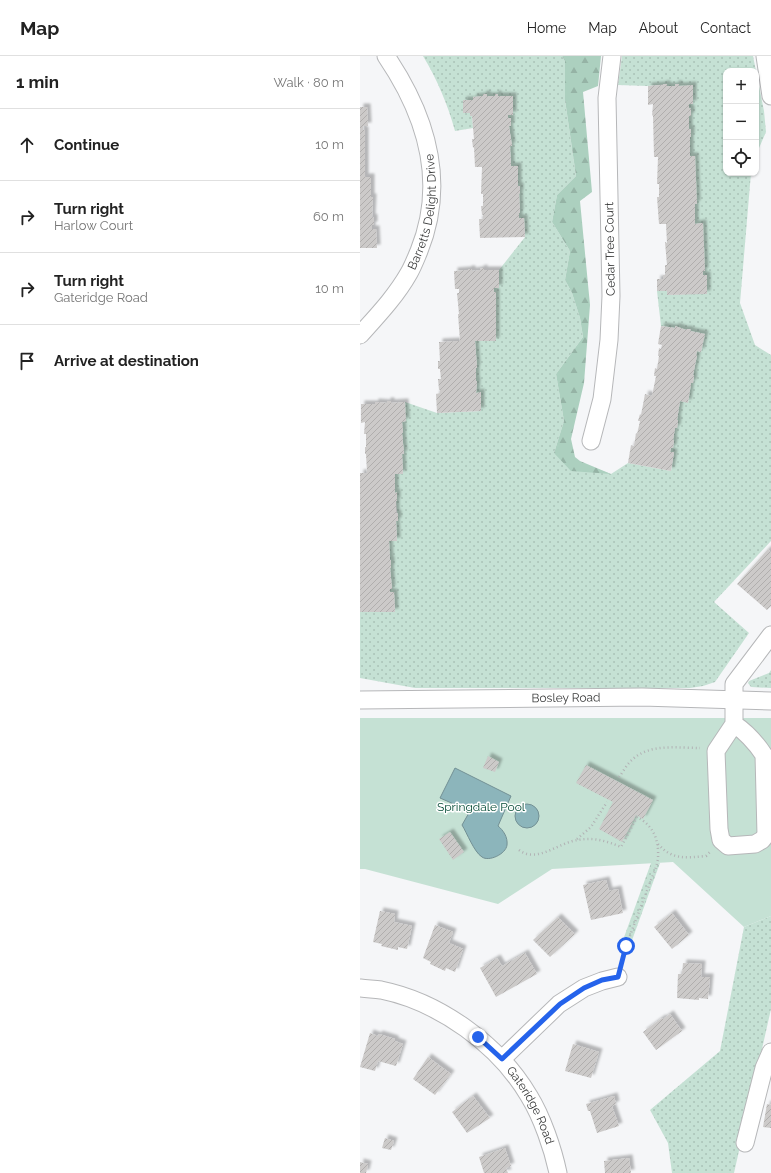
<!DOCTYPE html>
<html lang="en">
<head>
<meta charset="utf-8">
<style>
  body { margin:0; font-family:Raleway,sans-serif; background:#f2f2f2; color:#222 }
  .controls { position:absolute; right:12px; top:12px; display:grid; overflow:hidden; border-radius:8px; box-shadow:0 1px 3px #0004 }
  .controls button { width:36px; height:36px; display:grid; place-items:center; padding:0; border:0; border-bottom:1px solid #e0e0e0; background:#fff; color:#222; font:20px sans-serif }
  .stop { position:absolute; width:12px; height:12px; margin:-9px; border:3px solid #2563eb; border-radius:50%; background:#fff }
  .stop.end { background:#2563eb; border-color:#fff; box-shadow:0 1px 4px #0008 }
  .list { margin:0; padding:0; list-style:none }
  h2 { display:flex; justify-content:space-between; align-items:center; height:52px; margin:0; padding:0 16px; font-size:17px }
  h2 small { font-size:13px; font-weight:400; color:#767676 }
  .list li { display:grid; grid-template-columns:26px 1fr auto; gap:12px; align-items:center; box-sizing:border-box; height:72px; padding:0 16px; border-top:1px solid #e0e0e0 }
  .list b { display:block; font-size:15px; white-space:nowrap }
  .list p { margin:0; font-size:13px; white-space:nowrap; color:#767676 }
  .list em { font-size:13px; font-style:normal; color:#767676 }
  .icon { flex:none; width:22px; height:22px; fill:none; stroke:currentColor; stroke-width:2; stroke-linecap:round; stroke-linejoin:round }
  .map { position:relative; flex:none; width:411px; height:1117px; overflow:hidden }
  header { display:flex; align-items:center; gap:24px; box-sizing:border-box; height:56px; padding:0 20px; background:#fff; border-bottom:1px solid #e0e0e0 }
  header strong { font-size:19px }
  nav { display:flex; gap:22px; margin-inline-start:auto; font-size:14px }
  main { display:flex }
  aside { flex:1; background:#fff }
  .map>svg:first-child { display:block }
  .grass { fill:url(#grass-dots) }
  .forest { fill:url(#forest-firs) }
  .park { fill:#c5e1d4 }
  .water { fill:#8cb5bb; stroke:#739094 }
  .building { fill:url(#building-hatch); filter:url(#shadow) }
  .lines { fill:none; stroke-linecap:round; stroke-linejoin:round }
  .minor-casing { stroke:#b6b7b9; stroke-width:19 }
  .path { stroke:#b1b2b4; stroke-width:2.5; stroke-dasharray:1 3; stroke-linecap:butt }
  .minor { stroke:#fff; stroke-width:17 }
  .route { stroke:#2563eb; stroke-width:5 }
  .labels { text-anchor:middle; stroke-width:3; stroke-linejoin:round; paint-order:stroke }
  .street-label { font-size:12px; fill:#393a3a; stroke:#fff }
  .park-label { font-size:12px; fill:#044b35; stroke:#fff }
</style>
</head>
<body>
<header>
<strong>Map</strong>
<nav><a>Home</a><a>Map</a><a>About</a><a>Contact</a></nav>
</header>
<main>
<aside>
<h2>1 min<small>Walk · 80 m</small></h2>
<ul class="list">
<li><svg class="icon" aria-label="ahead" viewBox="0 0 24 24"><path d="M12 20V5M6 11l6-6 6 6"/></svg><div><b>Continue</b></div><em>10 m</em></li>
<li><svg class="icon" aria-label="right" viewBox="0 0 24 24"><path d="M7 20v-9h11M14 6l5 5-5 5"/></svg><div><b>Turn right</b><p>Harlow Court</p></div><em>60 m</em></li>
<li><svg class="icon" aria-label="right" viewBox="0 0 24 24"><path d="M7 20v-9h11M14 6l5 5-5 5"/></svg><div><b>Turn right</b><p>Gateridge Road</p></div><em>10 m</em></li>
<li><svg class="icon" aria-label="arrive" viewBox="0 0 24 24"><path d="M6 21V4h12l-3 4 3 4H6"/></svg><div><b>Arrive at destination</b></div></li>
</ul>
</aside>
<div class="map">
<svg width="411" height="1117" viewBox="0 0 411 1117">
  <defs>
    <pattern id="grass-dots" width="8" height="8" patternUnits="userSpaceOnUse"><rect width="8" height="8" fill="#c5e1d4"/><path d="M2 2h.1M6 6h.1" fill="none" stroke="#aac2b7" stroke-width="1.8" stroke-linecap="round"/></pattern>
    <pattern id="forest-firs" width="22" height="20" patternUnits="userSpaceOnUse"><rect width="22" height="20" fill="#acd0bf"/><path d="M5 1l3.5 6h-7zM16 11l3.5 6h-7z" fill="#95b3a5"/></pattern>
    <pattern id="building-hatch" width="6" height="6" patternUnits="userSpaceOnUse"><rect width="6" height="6" fill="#cccac9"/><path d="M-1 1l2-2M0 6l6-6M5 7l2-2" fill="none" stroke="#b0aead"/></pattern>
    <filter id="shadow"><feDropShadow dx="3.5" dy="-3.5" stdDeviation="1" flood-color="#0004"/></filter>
  </defs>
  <rect width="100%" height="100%" fill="#f5f6f8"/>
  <g class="grass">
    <path d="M63 0H202L205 5V44L216 120 197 139 192 166 210 195 205 224 212 237 220 262 223 281 196 318 204 365 194 397 251 418 268 407 311 415 314 397 310 396 311 392H313L314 384H313L315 372H317L318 365 317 364 320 345 328 346 331 327H333L334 320 333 319 337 300 336 299 337 295 341 296 344 278 330 275 331 273H327L326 274 315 270V272L301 270 297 235H307L308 239 347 237V219H343L344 187H343L342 167 335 168V148H336L335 100H330V81H331V73H329V60H331V53L329 52V48H333V30H319V28H315V30H307V28L288 30 258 29 262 0H393L404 55 406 76 396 99V15H366V117H391L380 247 395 289 411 299V485L354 546 389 577 355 626 343 630 330 632H55L0 622V556L35 555 34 537 30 536V533H32L30 512H31V504H30L29 485H37L36 465H38L36 445 37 444V437H35V418L43 417 42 398 44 397 42 377H43L42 366 45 365V346L77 357 121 355V337H116L117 325H116V312H117L115 285H136V237L134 236V232H139V214L165 181 164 162H159V157H160L159 137H160V130H158V110H151L150 90H152L149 70H151V62H148V59L153 58 152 40H138V38H135V40L113 41V44H103V56L110 57V60H112L113 72 95 75C88 49 77 23 63 0Z"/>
    <polygon points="411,614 411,632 391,631 388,627 389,625 409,617"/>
    <polygon points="291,807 300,807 271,887 263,884"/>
    <polygon points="411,860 411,953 374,1117 312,1117 308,1087 290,1054 360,995 384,871"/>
  </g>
  <polygon class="forest" points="202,0 241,0 238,30 223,36 232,136 220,145 230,249 224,327 211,383 215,401 220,405 251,418 211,415 194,397 204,365 196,318 223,281 220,262 212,237 205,224 210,195 192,166 197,139 216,120 205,44 205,5"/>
  <polygon class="park" points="0,662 411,662 411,860 384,871 313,806 192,813 138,848 5,813 0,813"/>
  <g class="water">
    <path d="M95 712 151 740 138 770C143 774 148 781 147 789 146 798 129 806 122 801 114 796 107 777 102 769L110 755 80 742Z"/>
    <circle cx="167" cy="760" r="12"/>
  </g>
  <g class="building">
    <polygon points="303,28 307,28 307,30 315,30 315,28 319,28 319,30 333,29 333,48 329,48 329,52 331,53 331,60 329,60 329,73 331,73 331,81 330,81 330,100 335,100 337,148 335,148 335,168 343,167 345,215 343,215 343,219 347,219 347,238 307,239 307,235 297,235 297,223 303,223 303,219 305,219 305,209 307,209 305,186 307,187 306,168 299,168 297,141 299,141 299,128 297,128 298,101 294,101 293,59 292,60 293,48 288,49 288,30 303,29"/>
    <polygon points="123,38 127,38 127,40 135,40 135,38 138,38 138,40 153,40 153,59 148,59 148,62 151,62 151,70 149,70 152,90 150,90 151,110 158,110 158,130 160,130 160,138 159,137 160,157 159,157 159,162 164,162 165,181 120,182 119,163 123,163 123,159 122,159 121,150 123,150 123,138 121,138 122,111 115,111 114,91 113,92 112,83 114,83 112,60 110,60 110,57 103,57 103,44 113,44 113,41 123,40"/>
    <polygon points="0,51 7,51 8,70 3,70 3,74 5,74 5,121 11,121 11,141 13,141 12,161 14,162 14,169 12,169 12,173 16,173 17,192 0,192"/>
    <polygon points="124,212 124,214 139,214 139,232 134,232 134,236 136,236 136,285 115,285 117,312 116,312 116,325 117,325 116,337 121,336 121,355 77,357 76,338 80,337 80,334 79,334 78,323 81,323 80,313 78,313 78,305 80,305 79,286 100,285 98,258 99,258 97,237 99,237 99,233 95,233 94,215 108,214 108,213 112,213 112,215 120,214 120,213"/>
    <polygon points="301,270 315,272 315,270 326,274 326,273 331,274 330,275 345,278 341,296 337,295 336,299 337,299 333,319 334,319 333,327 331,327 328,347 320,345 317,364 318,364 317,372 315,372 313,384 314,384 313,392 311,392 310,396 314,396 311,415 268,407 271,389 274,390 276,377 277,378 278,374 280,365 278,365 280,358 281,359 285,338 292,340 296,320 294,320 295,312 297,313 299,300 298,300 299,292 301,293 302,289 298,288"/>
    <polygon points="27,345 31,345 31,347 45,346 46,365 42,366 43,377 42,377 44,398 42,398 43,418 35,418 35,437 37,436 37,445 36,445 36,458 38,457 38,465 36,465 37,485 29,485 30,504 31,504 31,512 30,512 32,533 30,533 30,536 34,536 35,556 0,556 0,417 7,417 6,398 5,398 5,391 6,391 6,378 4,378 5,366 1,367 1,348 15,348 15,346 27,347"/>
    <polygon points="408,493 411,496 411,550 407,554 377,528"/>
    <polygon points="128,700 139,706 135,716 123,712"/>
    <polygon points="226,709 293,744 283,763 276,759 262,786 239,773 253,746 216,727"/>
    <polygon points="90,776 104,796 93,804 79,783"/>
    <polygon points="246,824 249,835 258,833 263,857 231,864 223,829"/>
    <polygon points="20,855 35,858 34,866 52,870 47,893 38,891 38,894 21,890 22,888 13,886"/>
    <polygon points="312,857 329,879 312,893 294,871"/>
    <polygon points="198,861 215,878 190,901 173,884"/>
    <polygon points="75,869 93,876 89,887 103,893 95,916 86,912 85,915 70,908 71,906 63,902"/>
    <polygon points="165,897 177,918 136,941 120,912 137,902 142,910"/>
    <polygon points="323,907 342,908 341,921 350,921 348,943 339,942 339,944 317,942 318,918 322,918"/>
    <polygon points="310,958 322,975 296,994 283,976 302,962 303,963"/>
    <polygon points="10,977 18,980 19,978 35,983 35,985 43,988 36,1010 18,1005 15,1015 0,1011"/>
    <polygon points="213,988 239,996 231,1022 205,1015"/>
    <polygon points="68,1001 91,1018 75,1039 53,1023"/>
    <polygon points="113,1040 130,1062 107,1077 92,1056"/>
    <polygon points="254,1040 256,1048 252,1050 259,1070 237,1077 230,1055 228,1055 226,1048"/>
    <polygon points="407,1048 411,1049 411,1072 403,1071"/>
    <polygon points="25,1082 34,1085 31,1094 22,1092"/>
    <polygon points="145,1092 151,1110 146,1112 148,1117 124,1117 119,1101"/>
    <polygon points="269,1102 271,1117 245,1117 244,1105"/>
    <polygon points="0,1106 8,1108 6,1117 0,1117"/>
  </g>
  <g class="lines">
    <g class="minor-casing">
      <g id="minor">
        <polyline points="405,0 411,40"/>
        <path id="s1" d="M0 279C18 259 36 240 49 217 53 210 56 202 59 195 87 126 66 59 26 0"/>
        <polyline points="231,385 242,343 249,284 251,240 247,42 252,0"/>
        <path id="s2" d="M0 644 282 641 411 645"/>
        <path d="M374 668C386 676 396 687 404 699L406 779 402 784 395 788 368 790 361 784 359 773 356 695 374 668V628L411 579"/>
        <path id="s3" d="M0 932C7 933 14 933 21 934 80 946 139 989 169 1040 182 1061 193 1093 198 1117"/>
        <polyline points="142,1003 199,948 224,932 242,925 258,921"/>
        <polyline points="385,1087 404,1012 411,996"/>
      </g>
    </g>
    <g class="path">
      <path d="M259 721C263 716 267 708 272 704 289 687 319 692 340 692"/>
      <polyline points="217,783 231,771 247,746"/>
      <path d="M298 788C312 804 326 802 346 800L350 796"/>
      <path d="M159 794C177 808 199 786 218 784 233 781 247 785 261 791L277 761C294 770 299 784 298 802 297 812 291 823 288 832 279 856 269 880 262 905"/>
    </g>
    <use href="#minor" class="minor"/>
  </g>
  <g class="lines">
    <polyline class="route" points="118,981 142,1003 200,948 224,932 242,924 258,921 266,890"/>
  </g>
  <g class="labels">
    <g class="street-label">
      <text dy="4" stroke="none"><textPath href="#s1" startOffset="143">Barretts Delight Drive</textPath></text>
      <text transform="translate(250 193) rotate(-91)" y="4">Cedar Tree Court</text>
      <text dy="4" stroke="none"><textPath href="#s2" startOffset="206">Bosley Road</textPath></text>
      <text dy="4" stroke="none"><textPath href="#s3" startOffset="217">Gateridge Road</textPath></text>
    </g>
    <g class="park-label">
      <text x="121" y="755">Springdale Pool</text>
    </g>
  </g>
</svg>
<div class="controls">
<button>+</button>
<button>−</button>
<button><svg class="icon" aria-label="locate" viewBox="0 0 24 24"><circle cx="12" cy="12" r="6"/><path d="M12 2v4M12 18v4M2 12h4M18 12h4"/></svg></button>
</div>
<div class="stop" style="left:266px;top:890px"></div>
<div class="stop end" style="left:118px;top:981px"></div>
</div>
</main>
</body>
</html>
